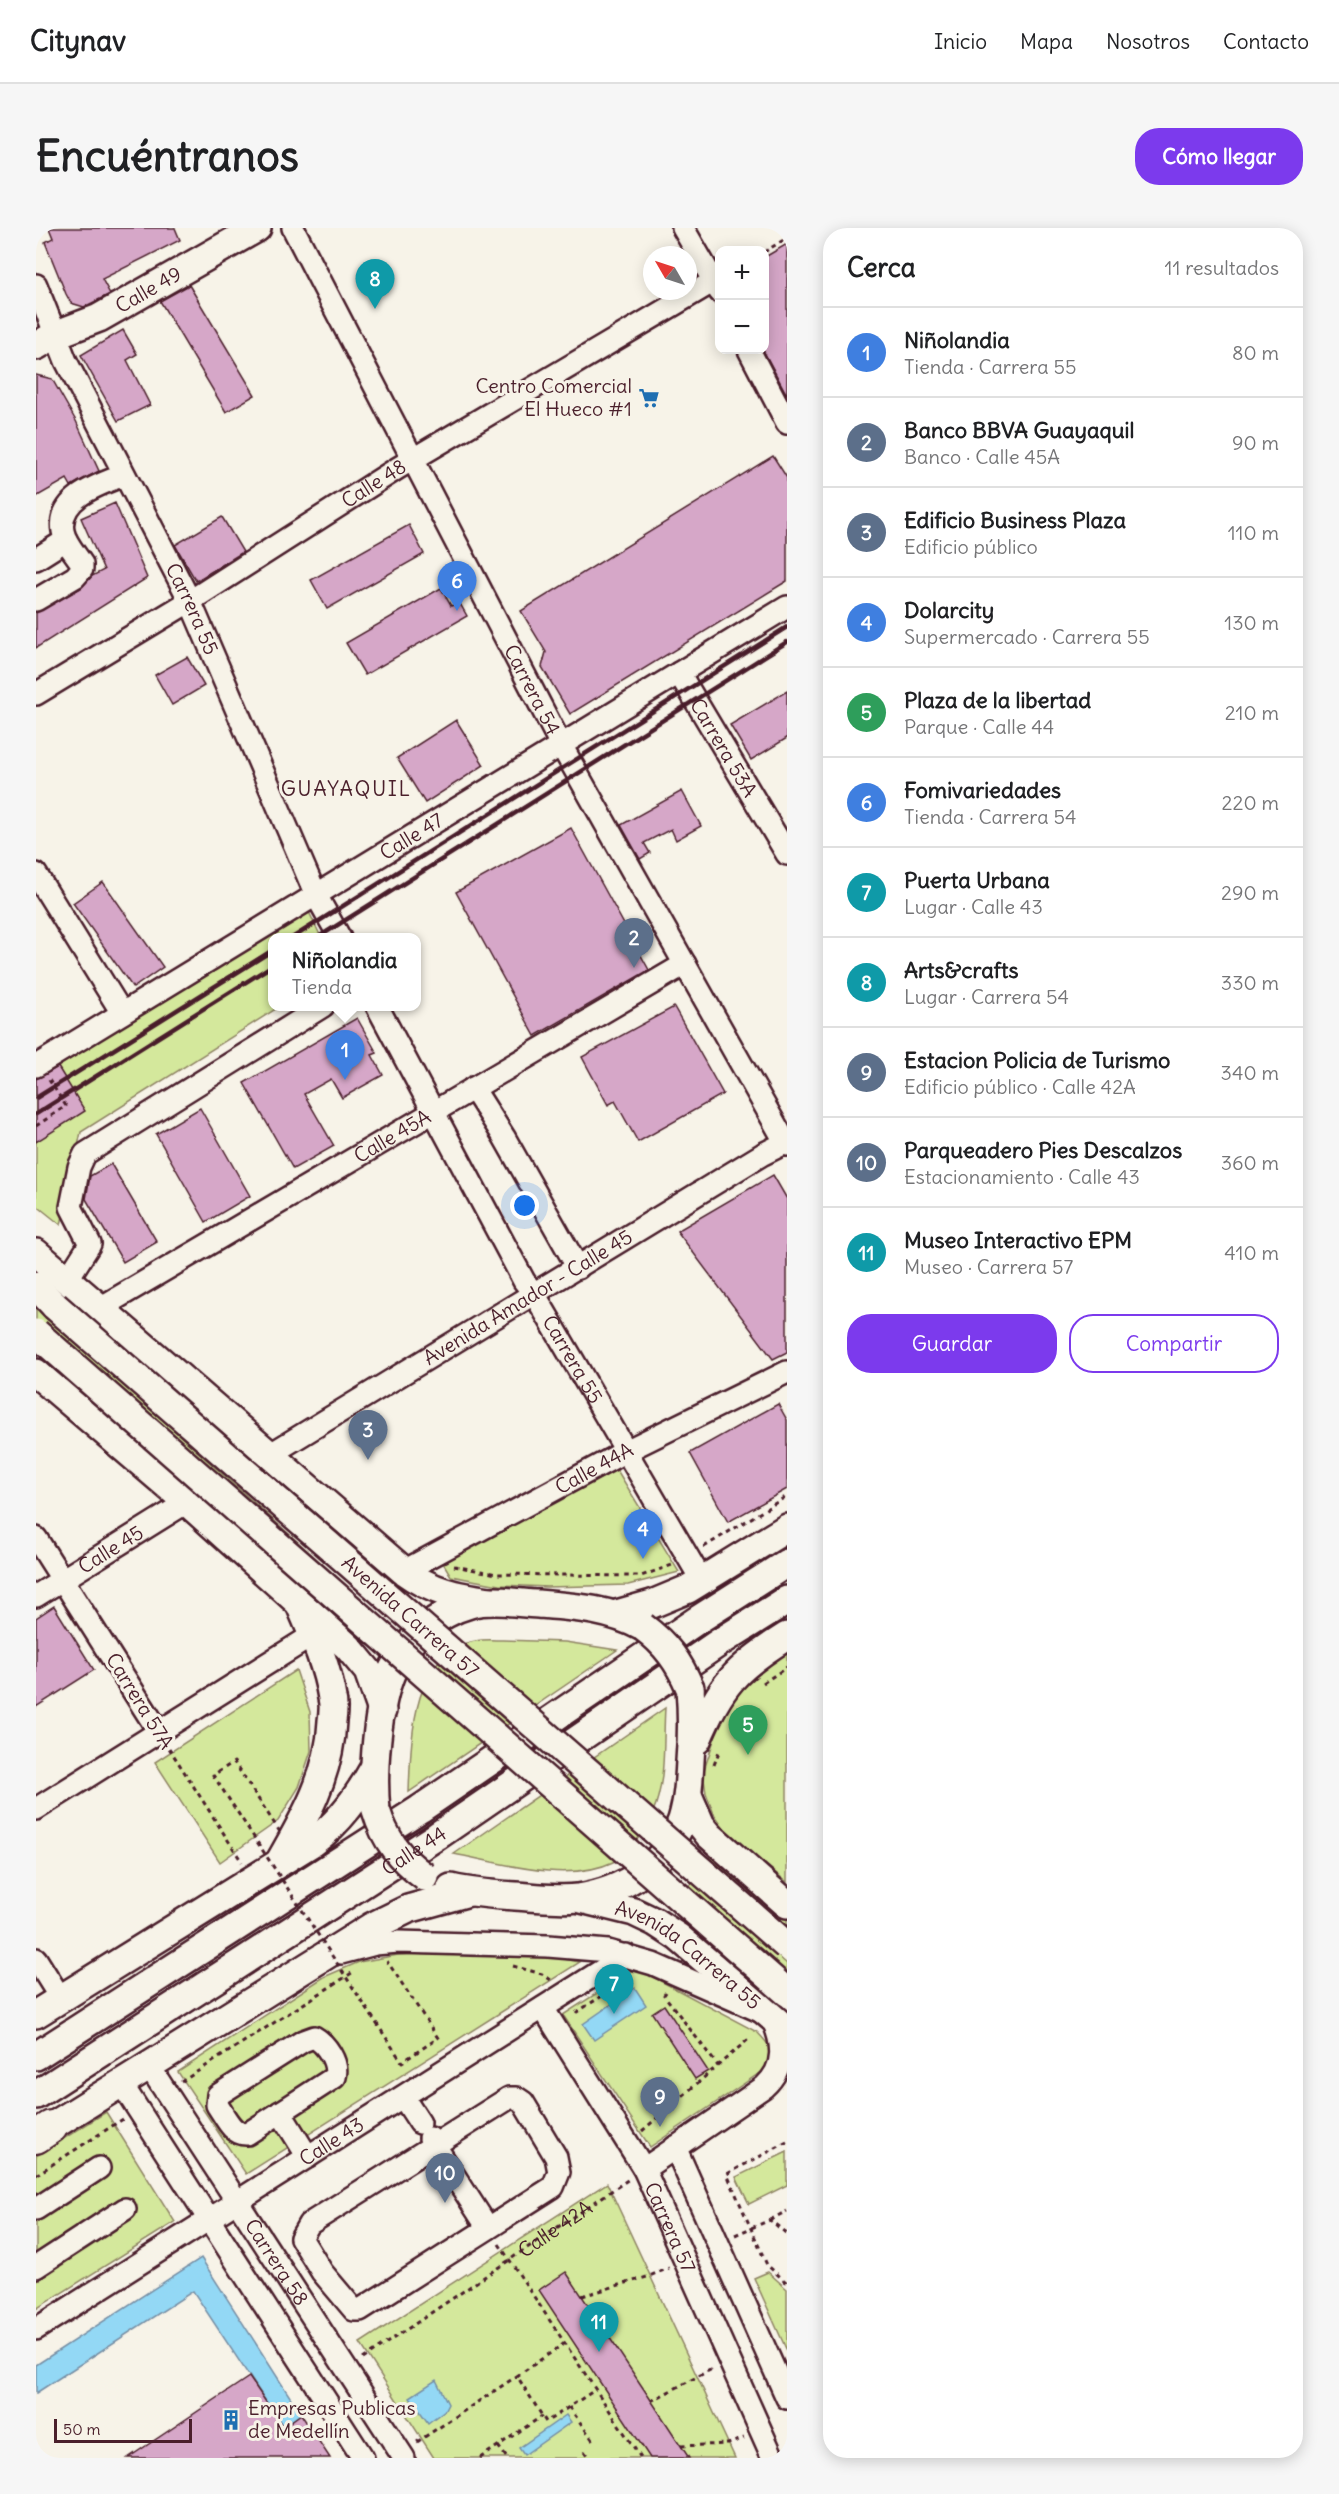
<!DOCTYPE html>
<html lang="es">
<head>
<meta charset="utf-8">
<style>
  body { margin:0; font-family:Delius,sans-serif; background:#f6f6f6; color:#202124 }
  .controls { position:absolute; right:18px; top:18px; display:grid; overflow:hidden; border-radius:12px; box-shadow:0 3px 15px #0003 }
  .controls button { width:54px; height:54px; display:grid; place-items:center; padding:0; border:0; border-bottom:2px solid #e0e0e0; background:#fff; color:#202124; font:30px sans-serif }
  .compass { position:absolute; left:607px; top:18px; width:54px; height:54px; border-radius:50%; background:#fff; box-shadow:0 3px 15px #0003; rotate:309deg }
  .scale { position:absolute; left:18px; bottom:15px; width:138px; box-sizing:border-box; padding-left:6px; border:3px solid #4a1f2b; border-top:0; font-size:16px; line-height:21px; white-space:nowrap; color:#4a1f2b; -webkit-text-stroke:4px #f7f3e8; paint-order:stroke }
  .you { position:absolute; left:489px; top:978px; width:21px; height:21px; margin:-15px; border:4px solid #fff; border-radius:50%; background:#1a73e8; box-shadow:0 0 0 9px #1a73e833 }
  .badge { display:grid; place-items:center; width:39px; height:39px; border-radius:50%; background:#7c3aed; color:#fff; font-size:20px; font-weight:700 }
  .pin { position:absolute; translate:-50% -50px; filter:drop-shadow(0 2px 3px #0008) }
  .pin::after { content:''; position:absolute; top:32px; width:21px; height:18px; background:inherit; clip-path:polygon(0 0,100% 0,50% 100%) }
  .popup { position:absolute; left:232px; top:705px; width:153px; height:78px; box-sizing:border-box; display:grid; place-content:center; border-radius:12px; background:#fff; filter:drop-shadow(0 2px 4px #0005); font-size:20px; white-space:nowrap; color:#757577 }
  .popup b { font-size:22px; color:#202124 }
  .popup::after { content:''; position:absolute; left:50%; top:100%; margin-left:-12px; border:12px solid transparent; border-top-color:#fff }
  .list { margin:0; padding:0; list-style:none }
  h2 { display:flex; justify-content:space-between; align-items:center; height:78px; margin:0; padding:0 24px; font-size:26px }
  h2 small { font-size:20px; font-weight:400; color:#757577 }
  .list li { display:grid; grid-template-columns:39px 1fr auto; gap:18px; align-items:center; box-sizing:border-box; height:90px; padding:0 24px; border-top:2px solid #e0e0e0 }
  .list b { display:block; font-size:22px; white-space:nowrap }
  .list p { margin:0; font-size:20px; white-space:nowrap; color:#757577 }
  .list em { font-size:20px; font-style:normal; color:#757577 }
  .actions { display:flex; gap:12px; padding:18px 24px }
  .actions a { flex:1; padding:14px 0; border:2px solid #7c3aed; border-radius:24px; text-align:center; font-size:21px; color:#7c3aed }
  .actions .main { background:#7c3aed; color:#fff }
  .map { position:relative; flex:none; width:751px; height:2230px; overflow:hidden; border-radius:24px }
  header { display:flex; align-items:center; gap:36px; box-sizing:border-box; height:84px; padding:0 30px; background:#fff; border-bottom:2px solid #e0e0e0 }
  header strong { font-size:28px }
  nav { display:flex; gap:33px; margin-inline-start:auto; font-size:21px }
  .intro { display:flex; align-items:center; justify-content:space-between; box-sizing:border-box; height:144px; padding:0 36px }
  h1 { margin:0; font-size:42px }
  .button { padding:15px 27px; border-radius:24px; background:#7c3aed; color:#fff; font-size:21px; font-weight:700 }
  main { display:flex; gap:36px; padding:0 36px }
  aside { flex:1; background:#fff; border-radius:24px; box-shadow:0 3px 15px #0003 }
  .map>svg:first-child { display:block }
  .green { fill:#d4e89c; stroke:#8f8464; stroke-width:1.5 }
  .water { fill:#93d8f5; stroke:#768ea4; stroke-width:1.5 }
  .building { fill:#d6a7c8; stroke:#4a1f2b; stroke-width:1.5 }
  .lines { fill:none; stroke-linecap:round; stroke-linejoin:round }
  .minor-casing { stroke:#4a1f2b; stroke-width:26 }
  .major-casing { stroke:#4a1f2b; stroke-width:32 }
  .highway-casing { stroke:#4a1f2b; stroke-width:36 }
  .path { stroke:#4a1f2b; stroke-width:3; stroke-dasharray:4.5 4.5; stroke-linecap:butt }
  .minor { stroke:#f7f3e8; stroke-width:21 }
  .major { stroke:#f7f3e8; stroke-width:27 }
  .highway { stroke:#f7f3e8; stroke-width:32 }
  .rail { stroke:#4a1f2b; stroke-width:4.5 }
  .major-bridge-casing { stroke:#4a1f2b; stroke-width:32; stroke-linecap:butt }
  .path-bridge { stroke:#4a1f2b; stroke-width:3; stroke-dasharray:4.5 4.5; stroke-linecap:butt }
  .major-bridge { stroke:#f7f3e8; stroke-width:27 }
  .labels { text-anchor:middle; stroke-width:6; stroke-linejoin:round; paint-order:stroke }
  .street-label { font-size:20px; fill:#4a1f2b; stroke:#f7f3e8 }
  .poi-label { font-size:20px; fill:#4a1f2b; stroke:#f7f3e8; text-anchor:end }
  .neighbourhood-label { font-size:21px; letter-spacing:1.5px; fill:#4a1f2b; stroke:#f7f3e8 }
</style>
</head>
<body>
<header>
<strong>Citynav</strong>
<nav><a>Inicio</a><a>Mapa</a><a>Nosotros</a><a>Contacto</a></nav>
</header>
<div class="intro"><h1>Encuéntranos</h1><a class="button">Cómo llegar</a></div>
<main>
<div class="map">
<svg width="751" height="2230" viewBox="0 0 751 2230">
  <rect width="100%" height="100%" fill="#f7f3e8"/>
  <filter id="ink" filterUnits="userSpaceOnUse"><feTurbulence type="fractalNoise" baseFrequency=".0167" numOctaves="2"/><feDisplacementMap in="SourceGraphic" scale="12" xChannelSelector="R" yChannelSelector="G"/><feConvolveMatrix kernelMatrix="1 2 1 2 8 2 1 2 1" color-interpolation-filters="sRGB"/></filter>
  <g filter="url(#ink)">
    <g class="green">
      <polygon points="272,682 285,709 237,710 237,778 243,779 45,904 25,997 0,977 0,849"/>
      <polygon points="0,1078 343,1387 339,1392 0,1093"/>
      <polygon points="581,1242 643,1344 592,1357 511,1359 463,1357 415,1348 406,1333"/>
      <path d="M467 1412 529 1414 581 1422 373 1564C375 1515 375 1423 439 1413 448 1411 458 1412 467 1412Z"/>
      <polygon points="751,1424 751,1654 695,1609 678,1586 670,1565 667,1545 691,1473 709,1451"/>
      <polygon points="260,1442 274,1484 275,1523 263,1559 242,1593 184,1634 119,1534"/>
      <path d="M629 1480C627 1510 630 1546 620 1576 613 1596 596 1625 577 1634 531 1656 465 1635 418 1626Z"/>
      <polygon points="675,1627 751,1692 751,1705 669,1635"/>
      <polygon points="657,1653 751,1736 751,1751 650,1661"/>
      <polygon points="442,1723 501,1726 544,1734 210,1946 142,1844 288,1749 323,1734 362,1727"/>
      <path d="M600 1740 721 1804C736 1819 739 1823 728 1842L614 1919 527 1787Z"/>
      <polygon points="70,1884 139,1994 0,2081 0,1928"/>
      <polygon points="751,1924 751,1957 713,1976 700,1949"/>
      <polygon points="571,1955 699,2230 398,2230 324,2115"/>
      <polygon points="732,2044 751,2061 751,2123 718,2050"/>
    </g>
    <g class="water">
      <polygon points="599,1760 610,1777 558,1812 547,1796"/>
      <polygon points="165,2030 265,2186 247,2199 157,2063 0,2165 0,2137"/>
      <polygon points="400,2152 412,2176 409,2182 392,2195 374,2169"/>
      <polygon points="530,2187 535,2194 488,2227 483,2220"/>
    </g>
    <g class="building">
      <polygon points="13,0 139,0 144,12 66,51 74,66 48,79 35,75 30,66 9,14 17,10"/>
      <polygon points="751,16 751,167 727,122 729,29"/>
      <polygon points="153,57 219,167 190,184 124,73"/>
      <polygon points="87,102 101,126 91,132 114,177 82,193 45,127"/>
      <polygon points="0,147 16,151 40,193 63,243 35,258 31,251 0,269"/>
      <polygon points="737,228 751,250 751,353 534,486 506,439 510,424 485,383"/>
      <polygon points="79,275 111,350 0,420 0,385 45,360 56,348 68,342 45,290"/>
      <polygon points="186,289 207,324 160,353 139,317"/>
      <polygon points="373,297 388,326 291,381 275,352"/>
      <polygon points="405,360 415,378 423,374 431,388 329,447 310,415"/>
      <polygon points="151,429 168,458 136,477 119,447"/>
      <polygon points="751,463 751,510 715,532 694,497"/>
      <polygon points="420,492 448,537 389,575 361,530"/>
      <polygon points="646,563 665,598 640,612 635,601 608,615 614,625 604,631 585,597"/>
      <polygon points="535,600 613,742 499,808 420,664"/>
      <polygon points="67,654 127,739 97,760 37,675"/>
      <polygon points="638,779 687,866 602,914 579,873 572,877 546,829"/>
      <polygon points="321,790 341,825 336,827 347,847 306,870 295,851 268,866 298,918 257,941 208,855"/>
      <polygon points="22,839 49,883 0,914 0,851"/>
      <polygon points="164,880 214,968 170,994 120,906"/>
      <polygon points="75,936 121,1014 87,1034 50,971 54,948"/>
      <polygon points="737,947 751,971 751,1124 737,1131 641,1003"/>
      <polygon points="742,1176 751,1192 751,1261 692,1294 654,1225"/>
      <polygon points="18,1378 58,1442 0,1479 0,1390"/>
      <polygon points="628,1777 672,1843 659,1851 616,1785"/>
      <polygon points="530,2044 611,2166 653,2230 614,2230 503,2062"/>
      <polygon points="213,2149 247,2199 265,2186 294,2230 92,2230"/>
    </g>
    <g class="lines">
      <g class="minor-casing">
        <g id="minor">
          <path id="s2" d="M257 0 525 517 751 917"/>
          <polyline points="647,0 684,64"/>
          <path id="s3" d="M0 57 30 133 154 373 280 667 304 710"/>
          <polyline points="713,122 751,195"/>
          <polyline points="0,331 30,312"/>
          <path d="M0 372 39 349 46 341V336C40 326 29 315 27 303 21 269 65 256 88 247"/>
          <path id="s4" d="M643 445 751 626"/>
          <path id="s5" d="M0 466 154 373 362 240 678 53"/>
          <polyline points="0,646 86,785"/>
          <path id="s6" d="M341 778 488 1053 499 1067 666 1353"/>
          <path id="s7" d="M0 838 751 379"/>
          <polyline points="437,860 468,909 542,1040"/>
          <polyline points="31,1052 54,1016 35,979 43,939 49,926 287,778"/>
          <path id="s8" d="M64 1080 649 736"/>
          <path id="s9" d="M233 1227 727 926 751 914"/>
          <polyline points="0,1310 123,1504"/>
          <path id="s10" d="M368 1343 590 1223 751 1144"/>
          <path id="s11" d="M0 1368 151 1274"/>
          <polyline points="0,1581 277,1407"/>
          <path d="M305 1725 339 1716 362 1714 512 1718 572 1723 617 1736 735 1788C747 1814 751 1838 728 1859L608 1941"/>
          <polyline points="0,1731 25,1771"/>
          <path id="s12" d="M507 1780 608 1941 737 2230"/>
          <path d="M278 1809C290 1816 303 1834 299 1849L211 1906C196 1907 189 1888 181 1877L182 1867 267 1813Z"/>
          <path id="s13" d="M113 1838 368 2230"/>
          <polyline points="85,1855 327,2230"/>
          <polyline points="367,1869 384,1895"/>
          <polygon points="473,1870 481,1870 487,1874 520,1929 523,1944 517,1959 324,2082 318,2082 286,2044 265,2010 273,1996"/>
          <polyline points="244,1884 272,1929"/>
          <polyline points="394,1910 452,2000"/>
          <polyline points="639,1919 751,2170"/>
          <polyline points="0,1981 63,1940"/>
          <polyline points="0,2039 89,1981"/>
          <path id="s14" d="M0 2101 590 1727"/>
        </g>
      </g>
      <g class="major-casing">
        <g id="major">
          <path id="s15" d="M0 118 21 106 63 90 221 0"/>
          <path d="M0 1025 368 1343C397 1364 419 1368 454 1373"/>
          <polyline points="0,1058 19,1078"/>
          <polyline points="0,1145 151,1274 312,1419 332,1443 346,1483"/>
          <polyline points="581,1386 616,1376 652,1361 751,1300"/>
          <path d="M661 1512C684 1457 701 1439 751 1408"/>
          <polyline points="652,1567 665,1597 673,1607 751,1676"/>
          <path d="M340 1582C336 1545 341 1477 356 1443 370 1412 401 1385 434 1376 456 1370 479 1375 502 1376 539 1379 573 1381 607 1399"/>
          <path d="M244 1633C270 1588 294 1546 296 1493 297 1486 298 1477 296 1470 291 1438 278 1409 265 1379"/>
          <path d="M415 1660C440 1666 466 1667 492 1669 508 1670 525 1672 542 1670 588 1663 630 1637 646 1592 652 1573 653 1553 654 1533 656 1509 656 1484 654 1460"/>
          <path id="s16" d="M545 1671 598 1684 619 1694 642 1709 751 1802"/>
          <path d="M0 1786 277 1614C304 1594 322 1569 338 1540"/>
          <polyline points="0,1828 384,1581 660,1393 751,1335"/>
          <path id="s17" d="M0 1867 401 1608 684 1414 751 1372"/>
          <polyline points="0,1907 15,1899 335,1699 372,1681 433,1664"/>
        </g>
      </g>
      <g class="highway-casing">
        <polyline id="highway" points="0,1909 15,1899"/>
      </g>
      <g class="path">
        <polyline points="728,24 751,10"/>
        <polyline points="0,898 30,878 13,852"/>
        <polyline points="668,1319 751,1268"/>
        <polyline points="418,1338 461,1346 593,1348 605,1348 636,1337"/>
        <polyline points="727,1455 751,1439"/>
        <polyline points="133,1520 206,1634"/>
        <polyline points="678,1537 684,1521"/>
        <polyline points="477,1738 506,1746 515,1752"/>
        <polyline points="630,1764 628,1767 682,1838"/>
        <polyline points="540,1783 541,1784 594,1750"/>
        <polyline points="145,1854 319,1743"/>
        <polyline points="606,1903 715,1809"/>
        <polyline points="751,1914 691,1946 731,2037 751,2055"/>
        <polyline points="0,1947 87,1891"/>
        <polyline points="734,1992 751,1983"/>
        <polyline points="699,2007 734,1992 751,2006"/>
        <polyline points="463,2016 605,2230"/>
        <polyline points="546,2068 611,2049 633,2040"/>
        <polyline points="529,2115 481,2148 510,2194 559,2162"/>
        <path id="s1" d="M327 2131 593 1951"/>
        <polyline points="615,2173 678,2140"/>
        <polyline points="533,2179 559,2215"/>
        <polyline points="381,2214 481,2148"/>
        <polyline points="462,2218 471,2230"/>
        <polyline points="645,2218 692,2216 708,2210"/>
        <polyline points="548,2223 553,2230"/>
        <polyline points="444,2230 506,2188"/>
      </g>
      <use href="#minor" class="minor"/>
      <use href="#major" class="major"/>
      <use href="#highway" class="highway"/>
      <g class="rail">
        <polyline points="256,710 751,399"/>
        <polyline points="281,710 751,414"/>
        <polyline points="0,870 237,722"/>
        <polyline points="0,886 237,737"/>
      </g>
      <g class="major-bridge-casing">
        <g id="major-bridge">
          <path id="s18" d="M19 1078 751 1718"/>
          <polyline points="0,1105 751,1764"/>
          <path d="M607 1399C630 1416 643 1434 654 1460"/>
          <path d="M340 1582C349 1612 364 1631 389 1649"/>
        </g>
      </g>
      <polyline class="path-bridge" points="244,1604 198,1534 177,1547 366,1834 402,1810 351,1733"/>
      <use href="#major-bridge" class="major-bridge"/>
    </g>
  </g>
  <defs>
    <g id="supermarket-bare" transform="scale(1.62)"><path d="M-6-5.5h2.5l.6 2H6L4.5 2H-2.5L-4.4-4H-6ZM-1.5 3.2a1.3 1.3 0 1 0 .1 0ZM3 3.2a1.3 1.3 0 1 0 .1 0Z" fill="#1f6fb2" stroke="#f7f3e8" stroke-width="2.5" paint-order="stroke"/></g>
    <g id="building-bare" transform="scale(1.62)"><path d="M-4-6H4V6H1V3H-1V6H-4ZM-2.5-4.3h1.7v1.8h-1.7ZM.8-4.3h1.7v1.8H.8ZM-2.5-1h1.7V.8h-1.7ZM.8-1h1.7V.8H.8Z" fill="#1f6fb2" stroke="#f7f3e8" stroke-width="2.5" paint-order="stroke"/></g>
  </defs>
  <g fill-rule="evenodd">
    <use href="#supermarket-bare" x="613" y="170"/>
    <use href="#building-bare" x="195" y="2192"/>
  </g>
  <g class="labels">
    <g class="street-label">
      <text dy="7" stroke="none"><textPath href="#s15" startOffset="126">Calle 49</textPath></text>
      <text dy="7" stroke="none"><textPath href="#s5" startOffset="398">Calle 48</textPath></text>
      <text dy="7" stroke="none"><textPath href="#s3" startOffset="360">Carrera 55</textPath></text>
      <text dy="7" stroke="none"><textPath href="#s2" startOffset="520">Carrera 54</textPath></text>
      <text dy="7" stroke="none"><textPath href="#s4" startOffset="87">Carrera 53A</textPath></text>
      <text dy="7" stroke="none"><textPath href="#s7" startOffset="440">Calle 47</textPath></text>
      <text dy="7" stroke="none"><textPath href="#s8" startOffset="339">Calle 45A</textPath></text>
      <text dy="7" stroke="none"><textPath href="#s9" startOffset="303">Avenida Amador - Calle 45</textPath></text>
      <text dy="7" stroke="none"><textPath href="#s6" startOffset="404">Carrera 55</textPath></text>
      <text dy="7" stroke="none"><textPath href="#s10" startOffset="216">Calle 44A</textPath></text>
      <text dy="7" stroke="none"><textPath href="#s11" startOffset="88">Calle 45</textPath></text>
      <text dy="7" stroke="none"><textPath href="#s18" startOffset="472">Avenida Carrera 57</textPath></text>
      <text transform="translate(104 1473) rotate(58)" y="7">Carrera 57A</text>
      <text dy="7" stroke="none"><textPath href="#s17" startOffset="450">Calle 44</textPath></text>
      <text dy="7" stroke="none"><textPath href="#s16" startOffset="123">Avenida Carrera 55</textPath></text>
      <text dy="7" stroke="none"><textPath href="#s14" startOffset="350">Calle 43</textPath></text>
      <text dy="7" stroke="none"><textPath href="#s12" startOffset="254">Carrera 57</textPath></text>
      <text dy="7" stroke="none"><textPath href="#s1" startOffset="232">Calle 42A</textPath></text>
      <text dy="7" stroke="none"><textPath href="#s13" startOffset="234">Carrera 58</textPath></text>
    </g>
    <g class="poi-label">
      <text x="596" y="165">Centro Comercial<tspan x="596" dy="23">El Hueco #1</tspan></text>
      <text x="212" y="2187" text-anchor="start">Empresas Publicas<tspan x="212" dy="23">de Medellín</tspan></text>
    </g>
    <g class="neighbourhood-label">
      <text x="310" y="568">GUAYAQUIL</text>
    </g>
  </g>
</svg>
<div class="controls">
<button>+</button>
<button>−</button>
</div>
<svg class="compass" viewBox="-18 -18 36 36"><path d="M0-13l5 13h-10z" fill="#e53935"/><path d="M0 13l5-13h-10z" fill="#757577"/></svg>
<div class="scale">50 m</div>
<div class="you"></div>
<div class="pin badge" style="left:309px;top:852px;background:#3f7fe0">1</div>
<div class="popup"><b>Niñolandia</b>Tienda</div>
<div class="pin badge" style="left:598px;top:740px;background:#5c6f8a">2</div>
<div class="pin badge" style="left:332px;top:1232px;background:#5c6f8a">3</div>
<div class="pin badge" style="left:607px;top:1331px;background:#3f7fe0">4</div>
<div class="pin badge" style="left:712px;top:1527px;background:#2e9e5b">5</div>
<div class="pin badge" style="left:421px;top:383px;background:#3f7fe0">6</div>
<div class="pin badge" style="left:578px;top:1786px;background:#0f9aa8">7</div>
<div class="pin badge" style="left:339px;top:81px;background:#0f9aa8">8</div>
<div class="pin badge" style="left:624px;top:1899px;background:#5c6f8a">9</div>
<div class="pin badge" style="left:409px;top:1975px;background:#5c6f8a">10</div>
<div class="pin badge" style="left:563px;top:2124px;background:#0f9aa8">11</div>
</div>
<aside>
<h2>Cerca<small>11 resultados</small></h2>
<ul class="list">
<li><span class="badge" style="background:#3f7fe0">1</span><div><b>Niñolandia</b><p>Tienda · Carrera 55</p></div><em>80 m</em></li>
<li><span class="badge" style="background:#5c6f8a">2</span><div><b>Banco BBVA Guayaquil</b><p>Banco · Calle 45A</p></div><em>90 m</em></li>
<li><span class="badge" style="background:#5c6f8a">3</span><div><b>Edificio Business Plaza</b><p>Edificio público</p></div><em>110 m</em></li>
<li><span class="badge" style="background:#3f7fe0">4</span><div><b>Dolarcity</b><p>Supermercado · Carrera 55</p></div><em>130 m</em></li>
<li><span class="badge" style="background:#2e9e5b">5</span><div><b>Plaza de la libertad</b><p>Parque · Calle 44</p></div><em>210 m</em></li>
<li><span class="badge" style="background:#3f7fe0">6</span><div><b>Fomivariedades</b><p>Tienda · Carrera 54</p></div><em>220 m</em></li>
<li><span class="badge" style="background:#0f9aa8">7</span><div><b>Puerta Urbana</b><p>Lugar · Calle 43</p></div><em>290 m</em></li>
<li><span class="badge" style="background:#0f9aa8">8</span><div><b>Arts&amp;crafts</b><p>Lugar · Carrera 54</p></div><em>330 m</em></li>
<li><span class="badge" style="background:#5c6f8a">9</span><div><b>Estacion Policia de Turismo</b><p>Edificio público · Calle 42A</p></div><em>340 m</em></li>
<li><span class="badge" style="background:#5c6f8a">10</span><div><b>Parqueadero Pies Descalzos</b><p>Estacionamiento · Calle 43</p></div><em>360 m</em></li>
<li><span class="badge" style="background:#0f9aa8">11</span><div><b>Museo Interactivo EPM</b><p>Museo · Carrera 57</p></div><em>410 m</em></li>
</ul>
<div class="actions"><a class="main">Guardar</a><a>Compartir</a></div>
</aside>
</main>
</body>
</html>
